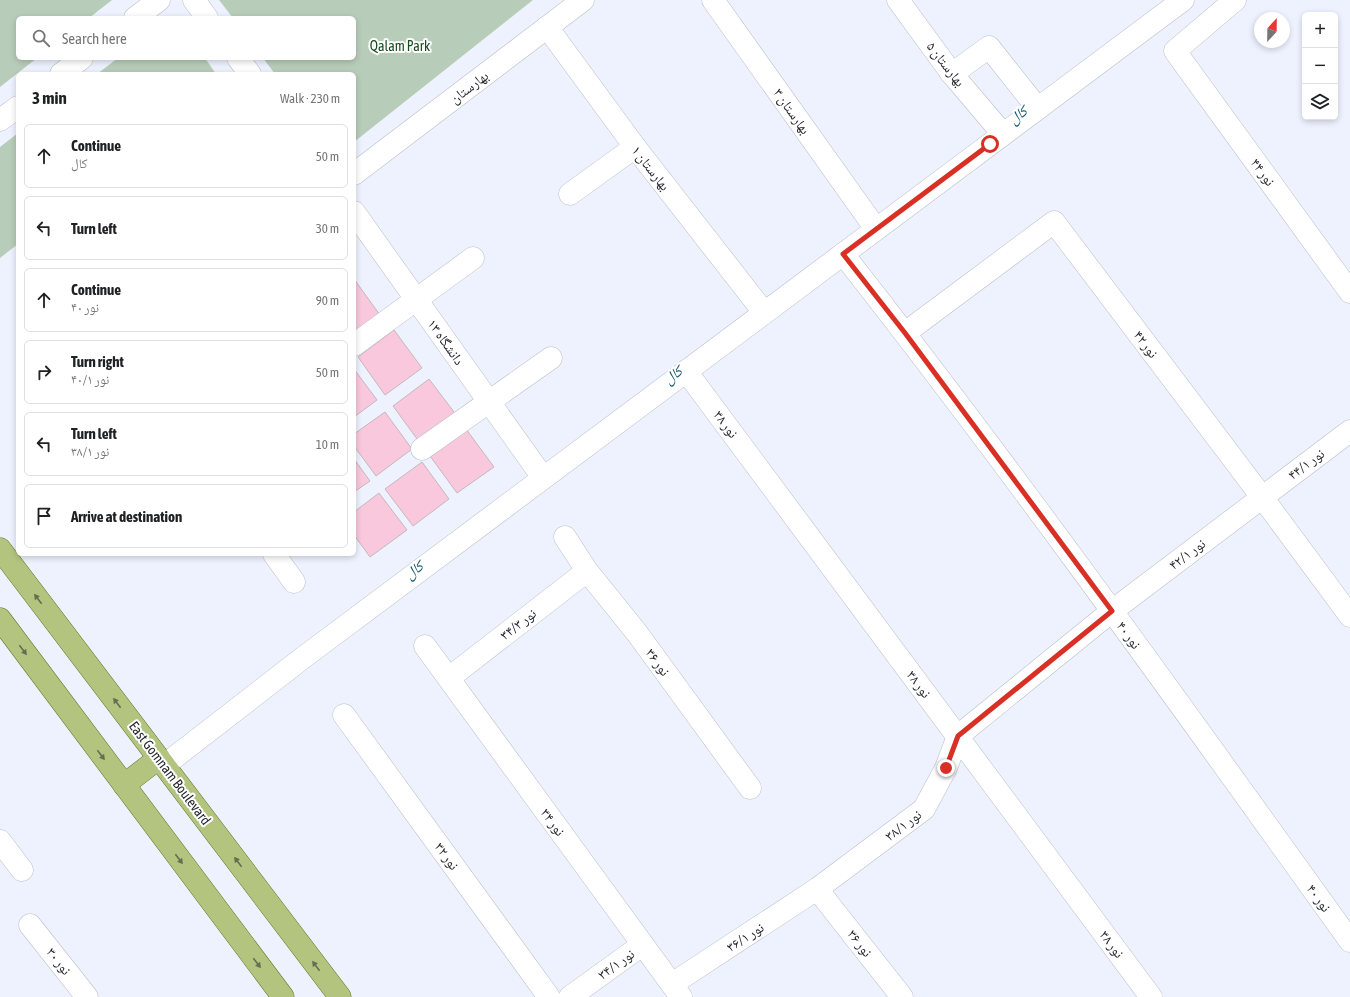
<!DOCTYPE html>
<html lang="en">
<head>
<meta charset="utf-8">
<style>
  body { margin:0; font-family:"Asap Condensed","Noto Naskh Arabic",sans-serif; background:#f2f2f2; color:#202124 }
  .controls { position:absolute; right:12px; top:12px; display:grid; overflow:hidden; border-radius:6px; box-shadow:0 2px 6px #0003 }
  .controls button { width:36px; height:36px; display:grid; place-items:center; padding:0; border:0; border-bottom:1px solid #e0e0e0; background:#fff; color:#202124; font:20px sans-serif }
  .compass { position:absolute; left:1254px; top:12px; width:36px; height:36px; border-radius:50%; background:#fff; box-shadow:0 2px 6px #0003; rotate:22deg }
  .stop { position:absolute; width:12px; height:12px; margin:-9px; border:3px solid #d93025; border-radius:50%; background:#fff }
  .stop.end { background:#d93025; border-color:#fff; box-shadow:0 1px 4px #0008 }
  .list { margin:0; padding:0; list-style:none }
  h2 { display:flex; justify-content:space-between; align-items:center; height:52px; margin:0; padding:0 16px; font-size:17px }
  h2 small { font-size:13px; font-weight:400; color:#757577 }
  .list li { display:grid; grid-template-columns:26px 1fr auto; gap:12px; align-items:center; box-sizing:border-box; height:64px; margin:0 8px 8px; padding:0 8px; border:1px solid #e0e0e0; border-radius:6px }
  .list b { display:block; font-size:15px; white-space:nowrap }
  .list p { margin:0; font-size:13px; white-space:nowrap; color:#757577 }
  .list em { font-size:13px; font-style:normal; color:#757577 }
  .icon { flex:none; width:22px; height:22px; fill:none; stroke:currentColor; stroke-width:2; stroke-linecap:round; stroke-linejoin:round }
  .map { position:relative; flex:none; width:1350px; height:997px; overflow:hidden }
  .search { position:absolute; background:#fff; box-shadow:0 2px 6px #0003; left:16px; top:16px; width:340px; height:44px; display:flex; align-items:center; gap:10px; box-sizing:border-box; padding:0 14px; border-radius:6px; color:#757577; font-size:15px }
  .panel { position:absolute; background:#fff; box-shadow:0 2px 6px #0003; left:16px; top:72px; width:340px; height:484px; border-radius:6px }
  .map>svg:first-child { display:block }
  .green { fill:#b8cdb9 }
  .building { fill:#f9c8dc; stroke:#c5b8bd }
  .lines { fill:none; stroke-linecap:round; stroke-linejoin:round }
  .minor-casing { stroke:#babec9; stroke-width:23 }
  .major-casing { stroke:#61742a; stroke-width:23 }
  .minor { stroke:#fff; stroke-width:22 }
  .major { stroke:#b3c47f; stroke-width:22 }
  .oneway { fill:#666e52 }
  .route { stroke:#d93025; stroke-width:5 }
  .labels { text-anchor:middle; stroke-width:4; stroke-linejoin:round; paint-order:stroke }
  .park-label { font-size:14px; fill:#174b1f; stroke:#fff }
  .street-label { font-size:14px; fill:#27282d; stroke:#fff }
  .water-label { font-size:15px; font-style:italic; fill:#16586e; stroke:#fff }
</style>
</head>
<body>
<div class="map">
<svg width="1350" height="997" viewBox="0 0 1350 997">
  <rect width="100%" height="100%" fill="#eef2fe"/>
  <g class="green">
    <polygon points="0,0 112,0 89,18 18,18 18,58 37,58 0,87"/>
    <polygon points="219,0 533,0 354,142 354,74 275,74 263,58 354,58 354,18 233,18"/>
    <polygon points="118,58 205,58 216,74 97,74"/>
    <polygon points="18,133 18,244 0,258 0,147"/>
  </g>
  <g class="building">
    <polygon points="354,279 380,315 354,334"/>
    <polygon points="394,330 422,368 385,395 358,357"/>
    <polygon points="354,369 377,400 354,417"/>
    <polygon points="429,379 457,416 420,443 393,406"/>
    <polygon points="385,412 412,449 376,476 354,446 354,434"/>
    <polygon points="466,429 494,467 457,493 430,456"/>
    <polygon points="354,459 370,481 354,492"/>
    <polygon points="422,462 449,499 413,526 385,489"/>
    <polygon points="379,493 407,530 370,557 354,535 354,512"/>
  </g>
  <g class="lines">
    <g class="minor-casing">
      <g id="minor">
        <polyline points="194,0 207,18"/>
        <polyline points="713,0 871,222"/>
        <polyline points="898,0 952,74 997,127"/>
        <polyline points="1235,0 1175,51 1350,292"/>
        <polyline points="135,18 159,0"/>
        <polyline points="547,27 635,147 759,306"/>
        <polyline points="238,58 250,74"/>
        <polyline points="61,74 82,58"/>
        <polyline points="952,74 989,47 1031,100"/>
        <polyline points="0,120 18,107"/>
        <polyline points="354,174 583,0"/>
        <polyline points="570,194 635,147"/>
        <polyline points="354,212 539,472"/>
        <path d="M843 254C1019 478 1184 710 1350 941"/>
        <polyline points="905,333 1054,222 1262,497 1350,616"/>
        <polyline points="354,345 473,258"/>
        <polyline points="686,371 1151,997"/>
        <polyline points="422,449 551,358"/>
        <polyline points="565,537 587,571 637,633 750,788"/>
        <polyline points="274,554 294,582"/>
        <polyline points="425,646 681,997"/>
        <polyline points="449,678 587,571"/>
        <polyline points="344,715 549,997"/>
        <polyline points="958,736 1112,611 1350,431"/>
        <polyline points="175,757 304,657 1183,0"/>
        <polyline points="0,841 22,870"/>
        <polyline points="817,889 902,997"/>
        <polyline points="30,925 87,997"/>
        <polyline points="672,984 817,889 924,809 946,768 958,736"/>
        <polyline points="570,997 642,945"/>
      </g>
    </g>
    <g class="major-casing">
      <g id="major">
        <polyline points="0,549 340,997"/>
        <polyline points="0,619 283,997"/>
        <polyline points="124,785 159,758"/>
      </g>
    </g>
    <use href="#minor" class="minor"/>
    <use href="#major" class="major"/>
  </g>
  <defs><path id="oneway-solid" d="M-6-.8H1V-3.2L6.5 0L1 3.2V.8H-6Z"/></defs>
  <g class="oneway">
    <use href="#oneway-solid" transform="translate(38 599) rotate(-127)"/>
    <use href="#oneway-solid" transform="translate(23 650) rotate(53)"/>
    <use href="#oneway-solid" transform="translate(117 703) rotate(-127)"/>
    <use href="#oneway-solid" transform="translate(101 755) rotate(53)"/>
    <use href="#oneway-solid" transform="translate(179 859) rotate(53)"/>
    <use href="#oneway-solid" transform="translate(238 862) rotate(-127)"/>
    <use href="#oneway-solid" transform="translate(257 963) rotate(53)"/>
    <use href="#oneway-solid" transform="translate(316 966) rotate(-127)"/>
  </g>
  <g class="lines">
    <polyline class="route" points="946,768 958,736 1112,611 905,333 843,254 990,144"/>
  </g>
  <g class="labels">
    <g class="park-label">
      <text x="400" y="51">Qalam Park</text>
    </g>
    <g class="street-label">
      <text transform="translate(946 64) rotate(52)" y="5">بهارستان ۵</text>
      <text transform="translate(469 87) rotate(-37)" y="5">بهارستان</text>
      <text transform="translate(792 111) rotate(55)" y="5">بهارستان ۳</text>
      <text transform="translate(651 168) rotate(52)" y="5">بهارستان ۱</text>
      <text transform="translate(1263 172) rotate(54)" y="5">نور ۴۴</text>
      <text transform="translate(446 342) rotate(55)" y="5">دانشگاه ۱۳</text>
      <text transform="translate(1146 344) rotate(53)" y="5">نور ۴۲</text>
      <text transform="translate(726 424) rotate(53)" y="5">نور ۳۸</text>
      <text transform="translate(1306 464) rotate(-37)" y="5">نور ۴۴/۱</text>
      <text transform="translate(1187 554) rotate(-37)" y="5">نور ۴۲/۱</text>
      <text transform="translate(518 624) rotate(-38)" y="5">نور ۳۴/۳</text>
      <text transform="translate(1129 635) rotate(54)" y="5">نور ۴۰</text>
      <text transform="translate(658 662) rotate(54)" y="5">نور ۳۶</text>
      <text transform="translate(919 684) rotate(53)" y="5">نور ۳۸</text>
      <text transform="translate(170 773) rotate(53)" y="5">East Gomnam Boulevard</text>
      <text transform="translate(553 822) rotate(54)" y="5">نور ۳۴</text>
      <text transform="translate(903 825) rotate(-37)" y="5">نور ۳۸/۱</text>
      <text transform="translate(447 856) rotate(54)" y="5">نور ۳۲</text>
      <text transform="translate(1319 898) rotate(54)" y="5">نور ۴۰</text>
      <text transform="translate(745 937) rotate(-33)" y="5">نور ۳۶/۱</text>
      <text transform="translate(860 943) rotate(52)" y="5">نور ۳۶</text>
      <text transform="translate(1112 944) rotate(53)" y="5">نور ۳۸</text>
      <text transform="translate(59 961) rotate(52)" y="5">نور ۳۰</text>
      <text transform="translate(616 964) rotate(-36)" y="5">نور ۳۴/۱</text>
    </g>
    <g class="water-label">
      <text transform="translate(1018 115) rotate(-37)" y="5">کال</text>
      <text transform="translate(673 375) rotate(-37)" y="5">کال</text>
      <text transform="translate(414 570) rotate(-37)" y="5">کال</text>
    </g>
  </g>
</svg>
<div class="controls">
<button>+</button>
<button>−</button>
<button><svg class="icon" aria-label="layers" viewBox="0 0 24 24"><path d="M12 4l9 5-9 5-9-5zM3 14l9 5 9-5"/></svg></button>
</div>
<svg class="compass" viewBox="-18 -18 36 36"><path d="M0-13l5 13h-10z" fill="#e53935"/><path d="M0 13l5-13h-10z" fill="#757577"/></svg>
<div class="stop" style="left:990px;top:144px"></div>
<div class="stop end" style="left:946px;top:768px"></div>
<div class="search"><svg class="icon" aria-label="search" viewBox="0 0 24 24"><circle cx="10" cy="10" r="6"/><path d="M15 15l6 6"/></svg>Search here</div>
<section class="panel">
<h2>3 min<small>Walk · 230 m</small></h2>
<ul class="list">
<li><svg class="icon" aria-label="ahead" viewBox="0 0 24 24"><path d="M12 20V5M6 11l6-6 6 6"/></svg><div><b>Continue</b><p>کال</p></div><em>50 m</em></li>
<li><svg class="icon" aria-label="left" viewBox="0 0 24 24"><path d="M17 20v-9H6M10 6l-5 5 5 5"/></svg><div><b>Turn left</b></div><em>30 m</em></li>
<li><svg class="icon" aria-label="ahead" viewBox="0 0 24 24"><path d="M12 20V5M6 11l6-6 6 6"/></svg><div><b>Continue</b><p>نور ۴۰</p></div><em>90 m</em></li>
<li><svg class="icon" aria-label="right" viewBox="0 0 24 24"><path d="M7 20v-9h11M14 6l5 5-5 5"/></svg><div><b>Turn right</b><p>نور ۴۰/۱</p></div><em>50 m</em></li>
<li><svg class="icon" aria-label="left" viewBox="0 0 24 24"><path d="M17 20v-9H6M10 6l-5 5 5 5"/></svg><div><b>Turn left</b><p>نور ۳۸/۱</p></div><em>10 m</em></li>
<li><svg class="icon" aria-label="arrive" viewBox="0 0 24 24"><path d="M6 21V4h12l-3 4 3 4H6"/></svg><div><b>Arrive at destination</b></div></li>
</ul>
</section>
</div>
</body>
</html>
